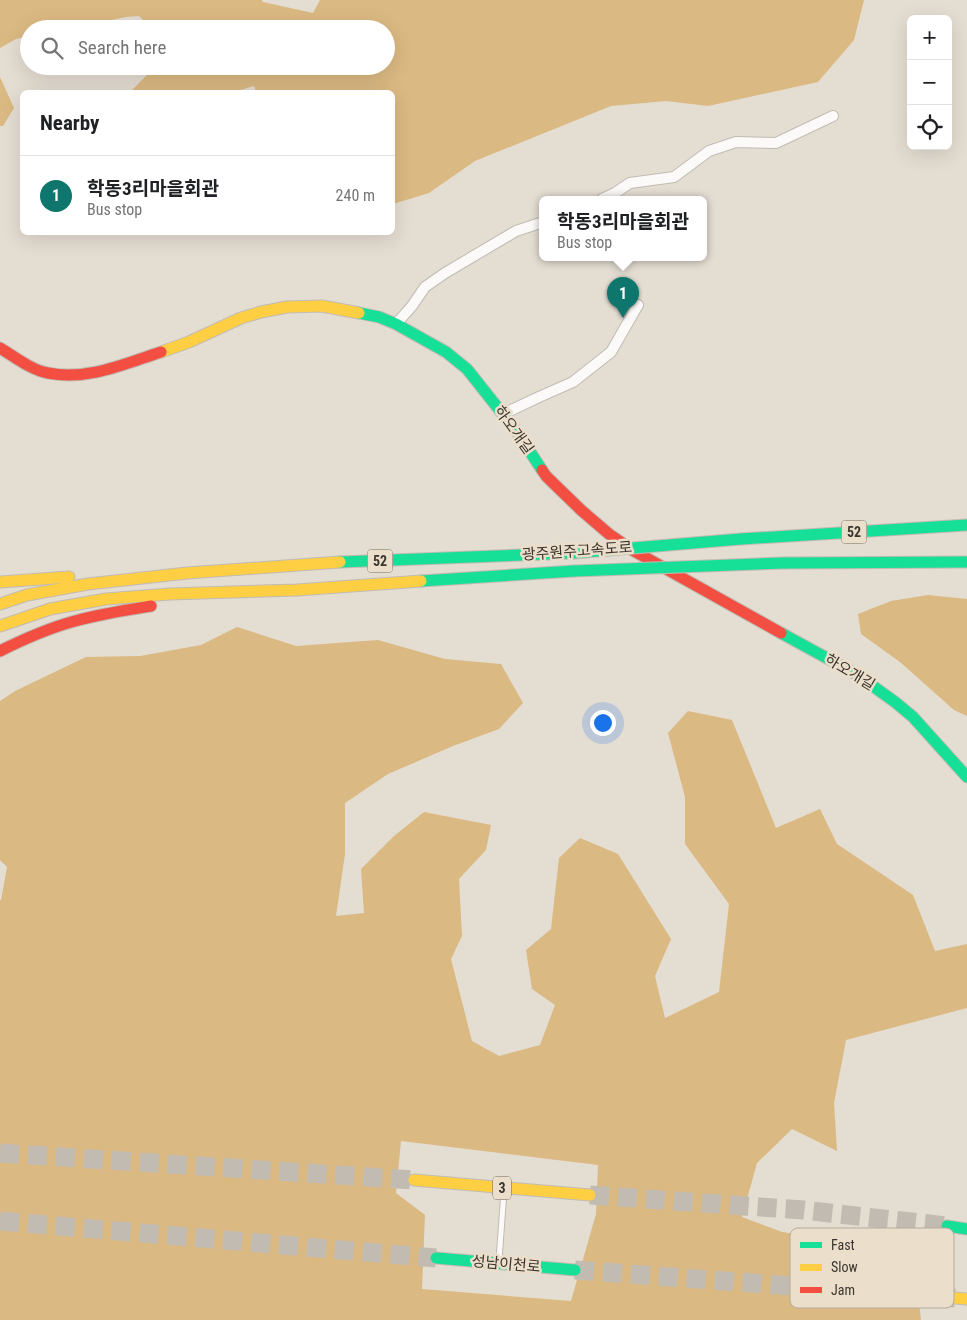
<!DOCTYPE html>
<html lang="en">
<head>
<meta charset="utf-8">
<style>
  body { margin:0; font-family:"Roboto Condensed","Noto Sans KR",sans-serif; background:#f2f2f2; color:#202124 }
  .controls { position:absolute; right:15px; top:15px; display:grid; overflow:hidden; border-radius:8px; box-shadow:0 5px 20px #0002 }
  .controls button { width:45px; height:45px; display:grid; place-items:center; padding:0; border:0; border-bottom:1px solid #e0e0e0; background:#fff; color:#202124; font:25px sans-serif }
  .you { position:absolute; left:602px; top:722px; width:18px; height:18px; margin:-12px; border:4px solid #fff; border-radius:50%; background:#1a73e8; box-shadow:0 0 0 8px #1a73e833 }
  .badge { display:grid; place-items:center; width:32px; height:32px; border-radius:50%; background:#0f766e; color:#fff; font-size:16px; font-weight:700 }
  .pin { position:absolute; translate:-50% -41px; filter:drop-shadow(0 1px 2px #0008) }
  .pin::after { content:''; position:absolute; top:26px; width:18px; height:15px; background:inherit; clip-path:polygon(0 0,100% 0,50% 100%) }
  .popup { position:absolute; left:539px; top:196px; width:168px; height:65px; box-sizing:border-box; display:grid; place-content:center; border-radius:8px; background:#fff; filter:drop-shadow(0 1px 4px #0005); font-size:16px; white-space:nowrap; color:#757577 }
  .popup b { font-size:19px; color:#202124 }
  .popup::after { content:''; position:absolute; left:50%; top:100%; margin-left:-10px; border:10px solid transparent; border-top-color:#fff }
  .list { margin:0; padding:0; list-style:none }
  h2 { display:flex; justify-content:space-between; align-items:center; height:65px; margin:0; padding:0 20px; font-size:21px }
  h2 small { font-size:16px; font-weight:400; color:#757577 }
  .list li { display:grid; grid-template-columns:32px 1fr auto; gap:15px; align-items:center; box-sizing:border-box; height:80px; padding:0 20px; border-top:1px solid #e0e0e0 }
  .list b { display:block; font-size:19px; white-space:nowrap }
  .list p { margin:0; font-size:16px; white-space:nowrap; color:#757577 }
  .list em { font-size:16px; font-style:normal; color:#757577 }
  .icon { flex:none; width:28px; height:28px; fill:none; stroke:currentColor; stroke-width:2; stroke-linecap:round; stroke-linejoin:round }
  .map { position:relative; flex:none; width:967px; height:1320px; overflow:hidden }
  .search { position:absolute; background:#fff; box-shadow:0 5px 20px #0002; left:20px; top:20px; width:375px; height:55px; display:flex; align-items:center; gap:12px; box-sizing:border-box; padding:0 18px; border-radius:28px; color:#757577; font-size:19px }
  .panel { position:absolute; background:#fff; box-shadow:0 5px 20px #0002; left:20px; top:90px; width:375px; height:145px; border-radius:8px }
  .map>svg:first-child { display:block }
  .forest { fill:#dbb982; fill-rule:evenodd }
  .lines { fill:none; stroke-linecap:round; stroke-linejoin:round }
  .highway-tunnel { stroke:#c2bbb1; stroke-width:19; stroke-dasharray:19 9; stroke-linecap:butt }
  .lane-casing { stroke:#c1bbb3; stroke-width:7 }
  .street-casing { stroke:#c1bbb3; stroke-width:12 }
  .fast-casing { stroke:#c1bbb3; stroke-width:13 }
  .slow-casing { stroke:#c1bbb3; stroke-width:13 }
  .jam-casing { stroke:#c1bbb3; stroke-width:13 }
  .lane { stroke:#fbfaf8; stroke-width:5 }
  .street { stroke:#fbfaf8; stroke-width:10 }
  .fast { stroke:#16e098; stroke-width:11 }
  .slow { stroke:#ffcf43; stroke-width:11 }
  .jam { stroke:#f24e42; stroke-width:11 }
  .fast-bridge-casing { stroke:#c1bbb3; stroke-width:13; stroke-linecap:butt }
  .fast-bridge { stroke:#16e098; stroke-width:11 }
  .labels { text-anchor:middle; stroke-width:5; stroke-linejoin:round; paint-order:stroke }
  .shield { fill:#ebdecb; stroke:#6f685d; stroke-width:1 }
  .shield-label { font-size:14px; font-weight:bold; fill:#3a352e }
  .street-label { font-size:15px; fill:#3a352e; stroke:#ebdecb }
  .key { fill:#ebdecb; stroke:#b6ab9c; stroke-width:1 }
  .key-label { font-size:14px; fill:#3a352e }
</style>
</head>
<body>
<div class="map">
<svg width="967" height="1320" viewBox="0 0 967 1320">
  <rect width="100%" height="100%" fill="#e4ddd2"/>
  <g class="forest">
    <polygon points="0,0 262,0 263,2 313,13 320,0 864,0 854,40 818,82 708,106 666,101 611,106 475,161 429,193 393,204 392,92 256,92 254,86 234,92 135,92 132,90 156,66 386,66 386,29 152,29 139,16 126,17 67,29 29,29 29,36 16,39 0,48"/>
    <polygon points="0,77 14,108 3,126 0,126"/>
    <polygon points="928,595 967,599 967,716 954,710 900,662 861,634 858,614 891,601"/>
    <path d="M237 627 296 646 378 640 445 659 501 664 523 703 499 729 453 746 388 774 345 803V854L336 916 364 913 361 869 394 836 424 812 491 825 486 850 459 879 462 936 451 959 472 1041 499 1056 540 1045 555 1005 532 989 526 950 551 929 559 858 580 838 618 854 671 939 655 976 665 1018 719 992 729 904 685 844V797L668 733 688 711 732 720 776 828 820 809 837 844 913 895 935 951 967 944V1008L846 1040 834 1103 837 1151 792 1129 757 1163 742 1217 782 1232 913 1251 921 1320H0V900H1L7 867 0 860V701L15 691 86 657 140 656 201 645ZM401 1141 598 1165 596 1214 571 1301 422 1289 425 1215 396 1193Z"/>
  </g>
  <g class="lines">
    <g class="highway-tunnel">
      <polyline points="0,1153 414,1180"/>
      <polyline points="590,1195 803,1210 947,1226"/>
      <polyline points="0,1221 436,1258"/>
      <polyline points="575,1270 955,1298"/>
    </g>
    <g class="lane-casing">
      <polyline id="lane" points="499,1260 504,1191"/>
    </g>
    <g class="street-casing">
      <g id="street">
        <polyline points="602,199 615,193 630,183 674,177 709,151 736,142 776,143 833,116"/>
        <polyline points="396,324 412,306 425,287 445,273 516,231 543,222"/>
        <polyline points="503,414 539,397 573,382 611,352 638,305"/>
      </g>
    </g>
    <g class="fast-casing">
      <g id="fast">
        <polyline points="359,313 379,317 396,324 446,352 467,369 517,432 542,470"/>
        <polyline points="741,539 967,525"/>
        <polyline points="340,562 573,553"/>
        <polyline points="784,563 967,562"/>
        <polyline points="421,581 574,571"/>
        <polyline points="781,633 856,674 895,702 913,717 967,777"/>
        <polyline points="947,1226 967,1229"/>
        <polyline points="436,1258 575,1270"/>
      </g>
    </g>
    <g class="slow-casing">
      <g id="slow">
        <polyline points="161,352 189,342 241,318 261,312 287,307 322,306 359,313"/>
        <polyline points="0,582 69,577"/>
        <polyline points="0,604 27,595 88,584 187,573 340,562"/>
        <polyline points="0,626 50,609 106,599 170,594 297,590 421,581"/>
        <polyline points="414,1180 590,1195"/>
        <polyline points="955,1298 967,1299"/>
      </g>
    </g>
    <g class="jam-casing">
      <g id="jam">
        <path d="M0 348C15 357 31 370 48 373 87 381 124 364 161 352"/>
        <polyline points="542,470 546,476 581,510 609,534 634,551 781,633"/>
        <path d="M0 651C24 639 49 628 75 621 100 614 126 610 151 606"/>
      </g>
    </g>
    <use href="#lane" class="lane"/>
    <use href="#street" class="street"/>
    <use href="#fast" class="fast"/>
    <use href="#slow" class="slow"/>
    <use href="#jam" class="jam"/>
    <g class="fast-bridge-casing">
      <g id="fast-bridge">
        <polyline points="573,553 741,539"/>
        <polyline points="574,571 784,563"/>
      </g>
    </g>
    <use href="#fast-bridge" class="fast-bridge"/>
  </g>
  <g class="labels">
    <g class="shield">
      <rect x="841.5" y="520.5" width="25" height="23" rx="4"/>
      <rect x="367.5" y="549.5" width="25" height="23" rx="4"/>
      <rect x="493" y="1176.5" width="18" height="23" rx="4"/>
    </g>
    <g class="shield-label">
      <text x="854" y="537">52</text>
      <text x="380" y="566">52</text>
      <text x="502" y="1193">3</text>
    </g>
    <g class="street-label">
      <text transform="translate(514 430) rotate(54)" y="5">하오개길</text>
      <text transform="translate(577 551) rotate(-4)" y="5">광주원주고속도로</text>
      <text transform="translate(850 672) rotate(31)" y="5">하오개길</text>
      <text transform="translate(506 1264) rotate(5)" y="5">성남이천로</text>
    </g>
  </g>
  <rect x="790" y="1228" width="164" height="80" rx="8" class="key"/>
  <rect x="800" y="1242" width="22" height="6" fill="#16e098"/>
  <rect x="800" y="1264" width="22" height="7" fill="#ffcf43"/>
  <rect x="800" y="1287" width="22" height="6" fill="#f24e42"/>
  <g class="key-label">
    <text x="831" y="1250">Fast</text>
    <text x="831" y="1272">Slow</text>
    <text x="831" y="1295">Jam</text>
  </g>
</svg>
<div class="controls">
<button>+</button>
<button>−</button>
<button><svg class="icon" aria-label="locate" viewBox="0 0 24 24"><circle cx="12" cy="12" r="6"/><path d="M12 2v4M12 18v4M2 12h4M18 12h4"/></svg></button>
</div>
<div class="you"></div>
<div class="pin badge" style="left:623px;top:318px">1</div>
<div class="popup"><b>학동3리마을회관</b>Bus stop</div>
<div class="search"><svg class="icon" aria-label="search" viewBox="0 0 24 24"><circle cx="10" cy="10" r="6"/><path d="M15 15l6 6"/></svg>Search here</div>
<section class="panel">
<h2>Nearby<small></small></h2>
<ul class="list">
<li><span class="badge">1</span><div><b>학동3리마을회관</b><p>Bus stop</p></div><em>240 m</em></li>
</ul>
</section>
</div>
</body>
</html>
